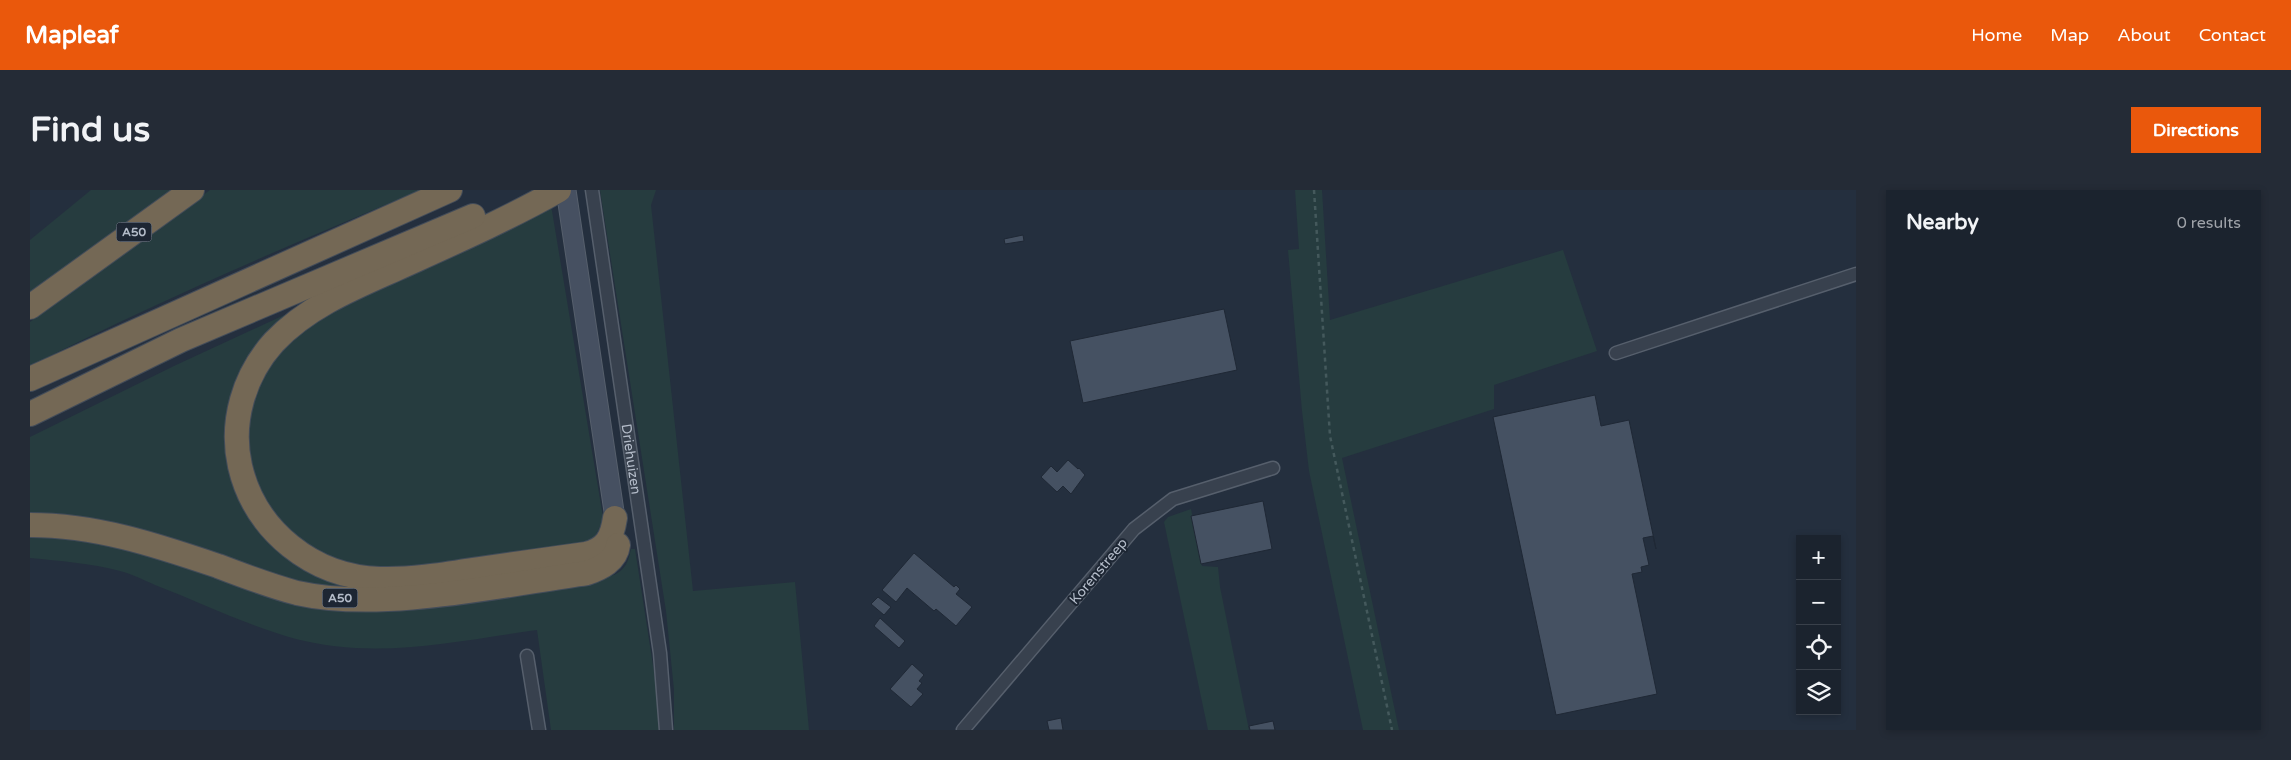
<!DOCTYPE html>
<html lang="en">
<head>
<meta charset="utf-8">
<style>
  body { margin:0; font-family:"Varela Round",sans-serif; background:#242b36; color:#f1f3f6 }
  .controls { position:absolute; right:15px; bottom:15px; display:grid; overflow:hidden; border-radius:0px; box-shadow:0 2px 8px #0003 }
  .controls button { width:45px; height:45px; display:grid; place-items:center; padding:0; border:0; border-bottom:1px solid #39404a; background:#1b232e; color:#f1f3f6; font:25px sans-serif }
  .list { margin:0; padding:0; list-style:none }
  h2 { display:flex; justify-content:space-between; align-items:center; height:65px; margin:0; padding:0 20px; font-size:21px }
  h2 small { font-size:16px; font-weight:400; color:#a0a4aa }
  .icon { flex:none; width:28px; height:28px; fill:none; stroke:currentColor; stroke-width:2; stroke-linecap:round; stroke-linejoin:round }
  .map { position:relative; flex:none; width:1826px; height:540px; overflow:hidden; border-radius:0px }
  header { display:flex; align-items:center; gap:30px; box-sizing:border-box; height:70px; padding:0 25px; background:#ea580c; color:#fff }
  header strong { font-size:24px }
  nav { display:flex; gap:28px; margin-inline-start:auto; font-size:18px }
  .intro { display:flex; align-items:center; justify-content:space-between; box-sizing:border-box; height:120px; padding:0 30px }
  h1 { margin:0; font-size:35px }
  .button { padding:12px 22px; border-radius:0px; background:#ea580c; color:#fff; font-size:18px; font-weight:700 }
  main { display:flex; gap:30px; padding:0 30px }
  aside { flex:1; background:#1b232e; border-radius:0px; box-shadow:0 2px 8px #0003 }
  .map>svg:first-child { display:block }
  .green { fill:#263c3f }
  .building { fill:#455162; stroke:#1f2835 }
  .lines { fill:none; stroke-linecap:round; stroke-linejoin:round }
  .street-casing { stroke:#565f6c; stroke-width:15 }
  .secondary-casing { stroke:#565f6c; stroke-width:21 }
  .highway-casing { stroke:#434c59; stroke-width:26 }
  .path { stroke:#44595c; stroke-width:2.5; stroke-dasharray:4 4; stroke-linecap:butt }
  .street { stroke:#38414e; stroke-width:12 }
  .secondary { stroke:#465061; stroke-width:19 }
  .highway { stroke:#746855; stroke-width:24 }
  .labels { text-anchor:middle; stroke-width:4; stroke-linejoin:round; paint-order:stroke }
  .shield { fill:#1d2633; stroke:#878f9c; stroke-width:1 }
  .shield-label { font-size:12px; font-weight:bold; fill:#b4bcc9 }
  .street-label { font-size:14px; fill:#b4bcc9; stroke:#1d2633 }
</style>
</head>
<body>
<header>
<strong>Mapleaf</strong>
<nav><a>Home</a><a>Map</a><a>About</a><a>Contact</a></nav>
</header>
<div class="intro"><h1>Find us</h1><a class="button">Directions</a></div>
<main>
<div class="map">
<svg width="1826" height="540" viewBox="0 0 1826 540">
  <rect width="100%" height="100%" fill="#242f3e"/>
  <g class="green">
    <polygon points="61,0 144,0 0,106 0,50"/>
    <path d="M180 0H391C259 55 128 111 0 176V132Z"/>
    <polygon points="570,0 626,0 621,15 663,401 765,392 779,540 644,540 644,500 636,421"/>
    <polygon points="1265,0 1292,0 1300,130 1533,60 1567,161 1464,195 1464,219 1312,268 1369,540 1333,540 1279,281 1272,221 1258,60 1269,59"/>
    <path d="M521 15 573 327C570 338 567 345 559 353L366 383 292 369 237 325 214 247 234 177 289 125Z"/>
    <polygon points="289,109 209,199 225,330 353,395 314,402 0,330 0,247 146,175"/>
    <polygon points="1161,319 1172,376 1188,377 1190,397 1219,540 1178,540 1134,332 1138,327"/>
    <path d="M0 341 40 344 268 408 518 396 584 385C596 379 598 372 601 359H605L633 540H521L507 440C427 451 347 470 266 449 218 436 172 413 125 395 114 390 102 384 90 381 60 373 30 371 0 368Z"/>
  </g>
  <g class="building">
    <polygon points="993,45 994,51 975,54 974,49"/>
    <polygon points="1194,119 1207,180 1053,213 1040,151"/>
    <polygon points="1565,205 1571,236 1599,230 1626,359 1623,346 1613,348 1619,375 1611,377 1612,382 1602,384 1627,504 1526,525 1463,227"/>
    <polygon points="1038,270 1048,279 1049,278 1055,285 1041,304 1033,296 1027,302 1011,287 1021,276 1027,282"/>
    <polygon points="1233,311 1242,359 1171,374 1161,326"/>
    <polygon points="884,363 924,397 926,395 930,399 926,404 942,417 926,436 906,419 904,421 877,398 866,412 852,400"/>
    <polygon points="848,407 861,417 854,425 841,414"/>
    <polygon points="850,428 875,451 869,458 844,436"/>
    <polygon points="882,474 894,485 889,491 892,493 887,499 893,504 881,517 860,499"/>
    <polygon points="1031,528 1033,540 1019,540 1017,531"/>
    <polygon points="1243,531 1245,540 1220,540 1219,536"/>
  </g>
  <g class="lines">
    <g class="street-casing">
      <g id="street">
        <path id="s1" d="M562 0 630 463 636 540"/>
        <polyline points="1586,163 1826,84"/>
        <polyline points="497,466 509,540"/>
        <polyline points="933,540 1104,339 1143,309 1243,278"/>
      </g>
    </g>
    <g class="secondary-casing">
      <polyline id="secondary" points="536,0 585,328"/>
    </g>
    <g class="highway-casing">
      <g id="highway">
        <path d="M529 0C476 30 421 54 366 79 323 98 277 117 244 152 214 185 200 232 210 276 225 341 283 387 350 389 383 390 417 384 449 379 485 374 520 369 556 364 576 359 582 348 585 328"/>
        <polyline points="0,117 162,0"/>
        <polyline points="0,189 420,0"/>
        <polyline points="0,224 151,150 443,26"/>
        <path d="M0 335C66 335 126 355 188 376 214 386 240 396 267 403 352 422 471 395 557 383 571 378 586 371 588 355"/>
      </g>
    </g>
    <polyline class="path" points="1284,0 1300,246 1362,540"/>
    <use href="#street" class="street"/>
    <use href="#secondary" class="secondary"/>
    <use href="#highway" class="highway"/>
  </g>
  <g class="labels">
    <g class="shield">
      <rect x="86.5" y="32.5" width="35" height="19" rx="4"/>
      <rect x="292.5" y="398.5" width="35" height="19" rx="4"/>
    </g>
    <g class="shield-label">
      <text x="104" y="46">A50</text>
      <text x="310" y="412">A50</text>
    </g>
    <g class="street-label">
      <text dy="5" stroke="none"><textPath href="#s1" startOffset="272">Driehuizen</textPath></text>
      <text transform="translate(1068 381) rotate(-50)" y="5">Korenstreep</text>
    </g>
  </g>
</svg>
<div class="controls">
<button>+</button>
<button>−</button>
<button><svg class="icon" aria-label="locate" viewBox="0 0 24 24"><circle cx="12" cy="12" r="6"/><path d="M12 2v4M12 18v4M2 12h4M18 12h4"/></svg></button>
<button><svg class="icon" aria-label="layers" viewBox="0 0 24 24"><path d="M12 4l9 5-9 5-9-5zM3 14l9 5 9-5"/></svg></button>
</div>
</div>
<aside>
<h2>Nearby<small>0 results</small></h2>
<ul class="list">
</ul>
</aside>
</main>
</body>
</html>
